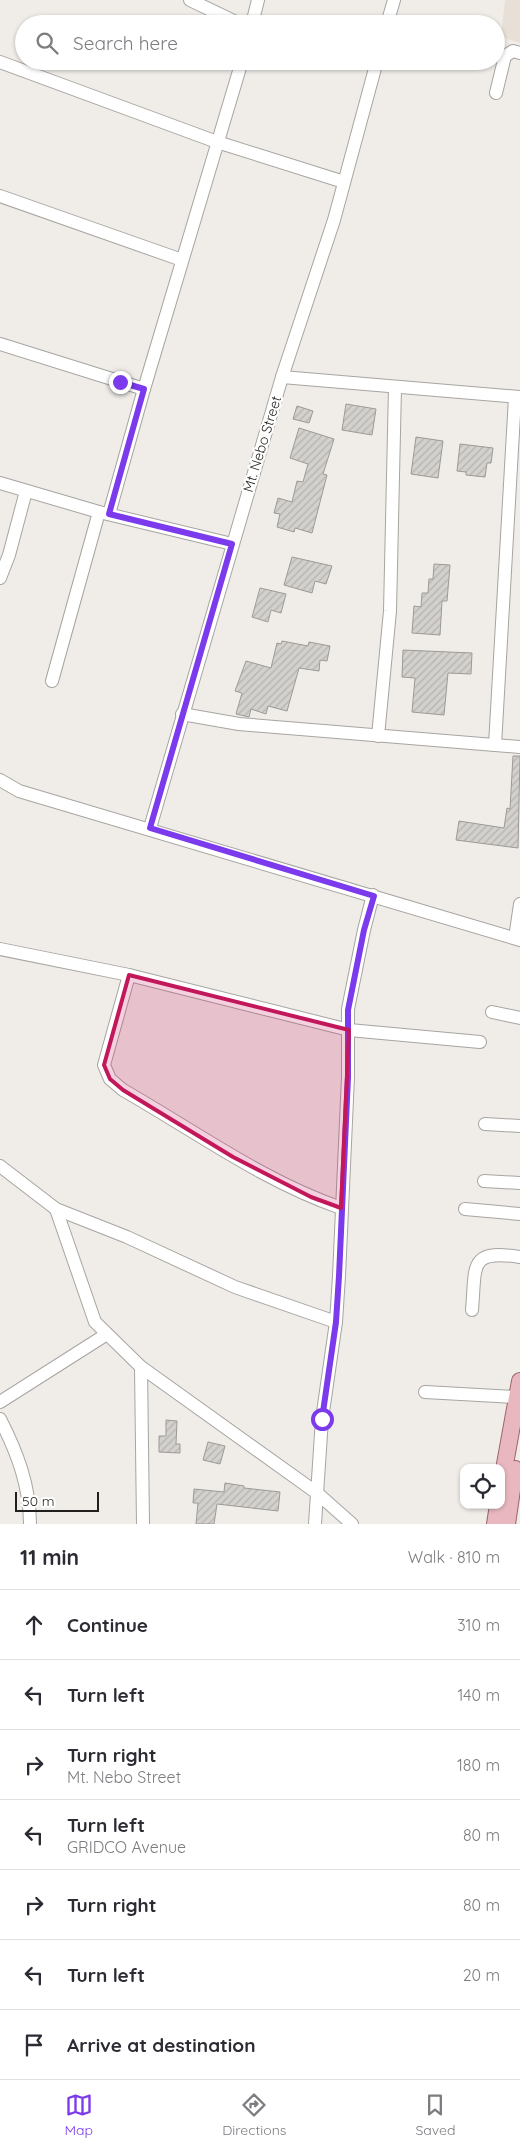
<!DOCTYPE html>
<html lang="en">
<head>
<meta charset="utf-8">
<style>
  body { margin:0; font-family:Quicksand,sans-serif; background:#f2f2f3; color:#2b2b33 }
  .controls { position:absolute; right:15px; bottom:15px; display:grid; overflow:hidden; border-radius:10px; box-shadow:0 1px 4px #0004 }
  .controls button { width:45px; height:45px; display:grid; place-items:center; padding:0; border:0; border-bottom:1px solid #e1e1e2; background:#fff; color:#2b2b33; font:25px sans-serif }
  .scale { position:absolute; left:15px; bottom:12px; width:84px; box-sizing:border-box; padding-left:5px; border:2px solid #201f1d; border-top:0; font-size:14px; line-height:18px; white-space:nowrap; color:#201f1d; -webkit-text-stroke:4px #fff; paint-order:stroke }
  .stop { position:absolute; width:15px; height:15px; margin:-11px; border:4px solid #7c3aed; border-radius:50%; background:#fff }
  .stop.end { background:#7c3aed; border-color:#fff; box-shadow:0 1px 5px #0008 }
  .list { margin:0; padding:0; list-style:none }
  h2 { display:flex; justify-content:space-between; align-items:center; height:65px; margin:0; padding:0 20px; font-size:21px }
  h2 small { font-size:16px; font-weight:400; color:#7c7c81 }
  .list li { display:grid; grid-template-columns:32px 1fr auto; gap:15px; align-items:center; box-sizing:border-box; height:70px; padding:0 20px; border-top:1px solid #e1e1e2 }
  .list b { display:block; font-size:19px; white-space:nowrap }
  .list p { margin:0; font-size:16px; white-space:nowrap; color:#7c7c81 }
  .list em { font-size:16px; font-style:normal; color:#7c7c81 }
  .icon { flex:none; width:28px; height:28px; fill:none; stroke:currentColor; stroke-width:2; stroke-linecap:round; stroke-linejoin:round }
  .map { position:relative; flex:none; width:520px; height:1524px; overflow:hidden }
  .search { position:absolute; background:#fff; box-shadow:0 1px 4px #0004; left:15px; right:15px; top:15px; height:55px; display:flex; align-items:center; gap:12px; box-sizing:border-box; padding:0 18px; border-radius:28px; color:#7c7c81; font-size:19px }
  .sheet { height:555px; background:#fff }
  nav { display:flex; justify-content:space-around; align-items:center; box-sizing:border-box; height:70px; border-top:1px solid #e1e1e2; background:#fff; font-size:14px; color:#7c7c81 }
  nav a { display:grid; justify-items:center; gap:2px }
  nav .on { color:#7c3aed }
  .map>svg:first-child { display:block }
  .built { fill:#e8e0d6 }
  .building { fill:url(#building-hatch); stroke:#9d9a96 }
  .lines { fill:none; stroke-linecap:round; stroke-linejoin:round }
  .minor-casing { stroke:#a7a5a1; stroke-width:14 }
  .major-casing { stroke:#9a636a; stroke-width:18 }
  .minor { stroke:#fff; stroke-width:12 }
  .major { stroke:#e9b7bf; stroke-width:16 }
  .route { stroke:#7c3aed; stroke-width:6 }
  .marked { fill:#c2185b; fill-opacity:0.2; stroke:#c2185b; stroke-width:4; stroke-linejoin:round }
  .labels { text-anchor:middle; stroke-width:4.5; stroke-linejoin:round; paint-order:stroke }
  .street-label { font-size:14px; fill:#201f1d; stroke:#fff }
</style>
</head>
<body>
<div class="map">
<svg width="520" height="1524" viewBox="0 0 520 1524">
  <defs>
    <pattern id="building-hatch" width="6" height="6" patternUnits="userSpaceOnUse" patternTransform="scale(1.25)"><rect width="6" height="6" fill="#d3d1cd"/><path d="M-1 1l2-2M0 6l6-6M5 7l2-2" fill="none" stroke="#b5b3b0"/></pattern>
  </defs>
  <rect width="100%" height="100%" fill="#f0ede9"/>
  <polygon class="built" points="505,0 520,0 520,43 501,37"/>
  <g class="building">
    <polygon points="346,404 376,409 372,435 342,430"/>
    <polygon points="297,406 313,411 309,423 293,419"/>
    <polygon points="299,428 334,439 323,474 327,475 312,533 295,528 294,532 277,527 280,514 274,513 278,498 292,502 297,481 303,482 308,464 290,458"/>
    <polygon points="416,437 443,441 438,478 411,474"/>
    <polygon points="460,444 493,448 491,463 487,463 485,477 466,475 466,472 457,471"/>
    <polygon points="292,557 332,566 326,584 315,581 312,593 284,585"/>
    <polygon points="434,564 450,565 447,601 442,601 440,635 412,633 414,606 421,607 422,593 428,593 429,579 433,579"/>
    <polygon points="260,588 286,594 281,613 271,610 268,622 252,617"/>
    <polygon points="282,641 308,646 309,642 330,646 327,661 320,660 319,671 299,668 287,711 268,706 266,714 251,709 249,717 236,714 242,693 235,691 246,661 271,668 277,643 281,644"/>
    <polygon points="403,650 472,653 471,674 448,673 444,715 412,712 415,678 402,677"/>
    <polygon points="513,756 520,756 518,848 456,840 459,821 504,828 507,808 510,809"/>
    <polygon points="166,1420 177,1421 176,1444 180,1444 180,1453 159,1452 159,1436 166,1436"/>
    <polygon points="208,1442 225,1446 220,1464 203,1460"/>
    <polygon points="225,1483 244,1486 244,1488 280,1492 278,1511 217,1504 214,1524 196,1524 198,1503 193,1503 194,1489 224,1492"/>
  </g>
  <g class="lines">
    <g class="minor-casing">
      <g id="minor">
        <polyline points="190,0 240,24"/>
        <polyline points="252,24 258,0"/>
        <polyline points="387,24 394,0"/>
        <polyline points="0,62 217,142 344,182"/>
        <polyline points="496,93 505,56 513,51 520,53"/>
        <polyline points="0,196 182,260"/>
        <polyline points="0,344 144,389"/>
        <polyline points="282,377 520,397"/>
        <polyline points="0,483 99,512 232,544"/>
        <polyline points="109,514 144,389 242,61"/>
        <polyline points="0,578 9,555 26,491"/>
        <polyline points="52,681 99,512"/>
        <polyline points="182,714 239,724 520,747"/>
        <polyline points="378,736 390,611 395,387"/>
        <polyline points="495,745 515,397"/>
        <polyline points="0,780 19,791 520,940"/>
        <polyline points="150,828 282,377 334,220 377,61"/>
        <polyline points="515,938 520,904"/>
        <polyline points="0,949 129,975 349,1030 480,1042"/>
        <path d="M129 975 104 1065 110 1079 123 1090C195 1131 263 1181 341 1208"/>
        <polyline points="492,1012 520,1018"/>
        <polyline points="485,1124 520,1126"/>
        <polyline points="0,1166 56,1209 127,1237 235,1287 336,1322"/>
        <polyline points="484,1181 520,1183"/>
        <polyline points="56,1209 95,1322 141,1367 317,1493 352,1524"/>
        <polyline points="465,1209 520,1214"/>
        <path d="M472 1310C476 1266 468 1249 520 1257"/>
        <polyline points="141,1367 143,1524"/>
        <polyline points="425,1392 515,1397"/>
        <polyline points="0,1402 107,1334"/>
        <path d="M0 1419C17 1452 30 1486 30 1524"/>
        <polyline points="315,1524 322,1419 336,1322 339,1276 348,1077 348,1009 364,930 373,895"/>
      </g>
    </g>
    <g class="major-casing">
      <g id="major">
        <polyline points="501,1486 520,1381"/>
        <polyline points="495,1524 498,1505"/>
        <polyline points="507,1524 515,1469"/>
      </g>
    </g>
    <use href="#minor" class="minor"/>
    <use href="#major" class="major"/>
  </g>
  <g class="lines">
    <polyline class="route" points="120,382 144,389 109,514 232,544 150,828 374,896 364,930 348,1010 348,1077 339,1276 336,1322 322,1419"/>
  </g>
  <path class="marked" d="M129 975 349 1030 341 1208 311 1197 233 1157 123 1090 110 1079 104 1065Z"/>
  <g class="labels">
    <g class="street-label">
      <text transform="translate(262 444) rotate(-73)" y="5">Mt. Nebo Street</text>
    </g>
  </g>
</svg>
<div class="controls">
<button><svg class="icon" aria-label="locate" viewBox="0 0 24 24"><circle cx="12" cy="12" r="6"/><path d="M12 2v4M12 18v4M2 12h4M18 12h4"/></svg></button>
</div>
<div class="scale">50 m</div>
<div class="stop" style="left:322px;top:1419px"></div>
<div class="stop end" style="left:120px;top:382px"></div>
<div class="search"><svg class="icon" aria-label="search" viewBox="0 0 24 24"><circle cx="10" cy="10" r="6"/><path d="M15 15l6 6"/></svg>Search here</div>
</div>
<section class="sheet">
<h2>11 min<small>Walk · 810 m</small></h2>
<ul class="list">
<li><svg class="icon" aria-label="ahead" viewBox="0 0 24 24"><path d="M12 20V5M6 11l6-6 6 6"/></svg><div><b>Continue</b></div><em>310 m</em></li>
<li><svg class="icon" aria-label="left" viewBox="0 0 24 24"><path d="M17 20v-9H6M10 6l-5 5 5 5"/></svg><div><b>Turn left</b></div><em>140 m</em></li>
<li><svg class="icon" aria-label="right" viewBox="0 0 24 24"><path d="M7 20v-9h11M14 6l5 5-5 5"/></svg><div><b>Turn right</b><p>Mt. Nebo Street</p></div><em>180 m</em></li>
<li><svg class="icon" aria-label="left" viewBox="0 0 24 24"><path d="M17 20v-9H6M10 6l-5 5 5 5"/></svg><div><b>Turn left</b><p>GRIDCO Avenue</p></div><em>80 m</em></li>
<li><svg class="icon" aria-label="right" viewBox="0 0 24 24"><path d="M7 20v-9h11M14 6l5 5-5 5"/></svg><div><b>Turn right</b></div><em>80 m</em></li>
<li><svg class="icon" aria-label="left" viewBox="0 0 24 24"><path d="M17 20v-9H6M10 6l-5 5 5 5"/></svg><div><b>Turn left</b></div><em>20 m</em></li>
<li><svg class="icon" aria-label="arrive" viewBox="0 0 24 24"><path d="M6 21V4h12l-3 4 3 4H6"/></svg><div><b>Arrive at destination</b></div></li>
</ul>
</section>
<nav>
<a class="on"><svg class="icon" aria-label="map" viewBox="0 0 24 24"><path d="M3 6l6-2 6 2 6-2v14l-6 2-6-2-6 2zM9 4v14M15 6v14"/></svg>Map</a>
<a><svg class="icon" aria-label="directions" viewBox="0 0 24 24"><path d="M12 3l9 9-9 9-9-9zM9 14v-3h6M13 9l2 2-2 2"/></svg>Directions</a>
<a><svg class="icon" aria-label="saved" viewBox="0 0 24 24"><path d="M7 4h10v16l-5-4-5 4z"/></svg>Saved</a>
</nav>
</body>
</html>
